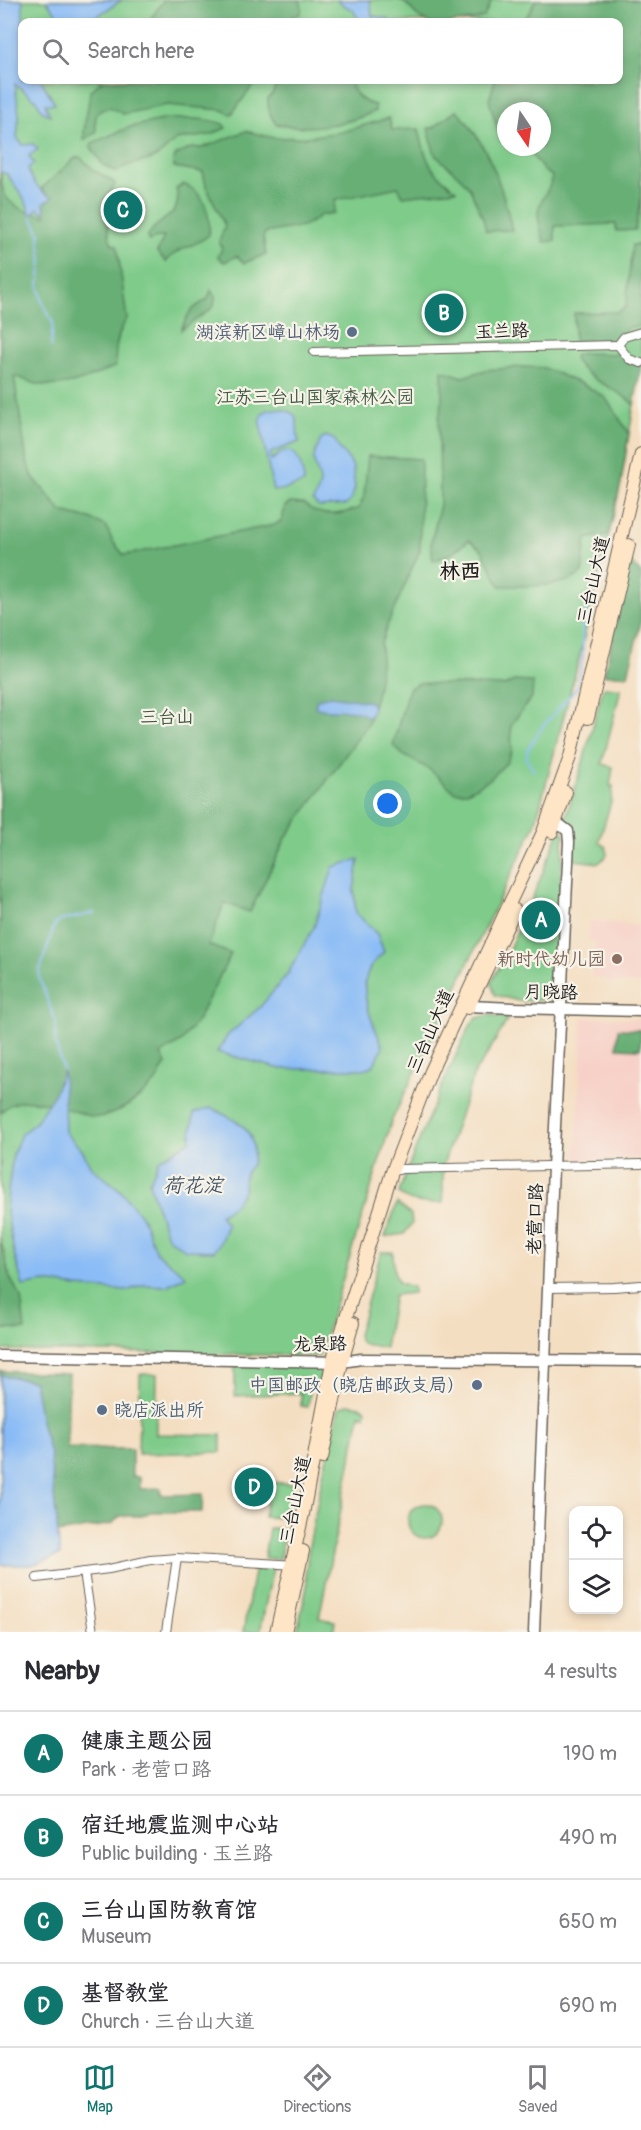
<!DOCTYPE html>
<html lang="en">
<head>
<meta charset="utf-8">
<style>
  body { margin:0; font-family:Pangolin,"LXGW WenKai TC",sans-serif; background:#f2f2f3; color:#2b2b33 }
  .controls { position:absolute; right:18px; bottom:18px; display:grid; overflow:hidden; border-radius:12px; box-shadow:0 3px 9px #0003 }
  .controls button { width:54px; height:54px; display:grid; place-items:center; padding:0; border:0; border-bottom:2px solid #e1e1e2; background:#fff; color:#2b2b33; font:30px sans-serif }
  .compass { position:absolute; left:497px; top:102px; width:54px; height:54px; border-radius:50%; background:#fff; box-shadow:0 3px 9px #0003; rotate:167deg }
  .you { position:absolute; left:388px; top:804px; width:21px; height:21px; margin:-15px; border:4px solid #fff; border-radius:50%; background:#1a73e8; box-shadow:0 0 0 9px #1a73e833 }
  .badge { display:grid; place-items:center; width:39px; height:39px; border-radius:50%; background:#0f766e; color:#fff; font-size:20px; font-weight:700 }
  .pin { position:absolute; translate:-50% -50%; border:3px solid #fff; box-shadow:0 2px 6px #0006 }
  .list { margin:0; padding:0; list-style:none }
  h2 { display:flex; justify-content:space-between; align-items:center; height:78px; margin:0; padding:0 24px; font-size:26px }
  h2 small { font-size:20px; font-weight:400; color:#7c7c81 }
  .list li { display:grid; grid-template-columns:39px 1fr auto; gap:18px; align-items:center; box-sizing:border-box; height:84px; padding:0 24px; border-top:2px solid #e1e1e2 }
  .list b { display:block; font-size:22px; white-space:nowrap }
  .list p { margin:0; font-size:20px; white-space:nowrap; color:#7c7c81 }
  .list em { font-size:20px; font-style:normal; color:#7c7c81 }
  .icon { flex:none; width:33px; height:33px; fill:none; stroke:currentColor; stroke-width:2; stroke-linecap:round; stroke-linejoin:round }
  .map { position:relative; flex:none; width:641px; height:1632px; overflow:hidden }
  .search { position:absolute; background:#fff; box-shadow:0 3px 9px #0003; left:18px; right:18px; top:18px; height:66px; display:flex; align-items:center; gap:15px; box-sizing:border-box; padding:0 21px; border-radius:12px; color:#7c7c81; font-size:22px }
  .sheet { height:414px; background:#fff }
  nav { display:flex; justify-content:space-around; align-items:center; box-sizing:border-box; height:84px; border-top:2px solid #e1e1e2; background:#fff; font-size:16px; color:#7c7c81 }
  nav a { display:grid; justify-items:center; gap:3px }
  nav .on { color:#0f766e }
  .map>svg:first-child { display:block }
  .built { fill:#f7d1c7 }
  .green { fill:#7fcb8a; stroke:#4e7453; stroke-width:1.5; fill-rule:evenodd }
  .forest { fill:#67af76; stroke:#426649; stroke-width:1.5 }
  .water { fill:#89bbf6; stroke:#526c89; stroke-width:1.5 }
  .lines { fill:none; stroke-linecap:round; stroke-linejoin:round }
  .stream { stroke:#89bbf6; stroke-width:2 }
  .minor-casing { stroke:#686056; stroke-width:10 }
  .tertiary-casing { stroke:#686056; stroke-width:13 }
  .secondary-casing { stroke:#686056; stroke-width:14 }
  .minor { stroke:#fff; stroke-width:8 }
  .tertiary { stroke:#fff; stroke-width:10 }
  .secondary { stroke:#fde5c5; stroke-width:12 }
  .service-dot { fill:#5c6f8a; stroke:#f7f3e8; stroke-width:2 }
  .education-dot { fill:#8d6e63; stroke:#f7f3e8; stroke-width:2 }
  .labels { text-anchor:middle; stroke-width:4.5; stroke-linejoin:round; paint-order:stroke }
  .street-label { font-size:18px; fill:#1c1c1c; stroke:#f7f3e8 }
  .service-label { font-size:18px; fill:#4e5e75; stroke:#f7f3e8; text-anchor:end }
  .park-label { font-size:18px; fill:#3f5942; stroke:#f7f3e8 }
  .education-label { font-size:18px; fill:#785e54; stroke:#f7f3e8; text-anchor:end }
  .water-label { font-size:20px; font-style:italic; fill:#425468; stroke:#f7f3e8 }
  .quarter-label { font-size:21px; font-weight:bold; fill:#1c1c1c; stroke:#f7f3e8 }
</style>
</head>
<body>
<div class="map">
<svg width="641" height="1632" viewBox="0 0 641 1632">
  <rect width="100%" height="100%" fill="#f7f3e8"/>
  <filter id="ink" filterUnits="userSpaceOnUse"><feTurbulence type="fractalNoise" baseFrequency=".0167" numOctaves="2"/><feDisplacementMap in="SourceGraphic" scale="12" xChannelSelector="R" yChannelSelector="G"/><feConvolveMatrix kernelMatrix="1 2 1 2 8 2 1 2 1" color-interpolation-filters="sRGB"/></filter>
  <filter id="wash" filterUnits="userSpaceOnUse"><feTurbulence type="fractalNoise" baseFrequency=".008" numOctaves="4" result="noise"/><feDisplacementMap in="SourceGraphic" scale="24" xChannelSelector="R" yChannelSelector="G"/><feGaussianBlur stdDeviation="1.35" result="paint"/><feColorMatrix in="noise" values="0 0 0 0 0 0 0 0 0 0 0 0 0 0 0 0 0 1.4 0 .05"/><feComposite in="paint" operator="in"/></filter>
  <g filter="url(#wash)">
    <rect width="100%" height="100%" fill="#f4dec1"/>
    <g class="built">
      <polygon points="590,921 641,926 641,984 607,982 607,979 592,977 595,942 588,940"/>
      <polygon points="583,1017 641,1019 641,1158 576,1160"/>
    </g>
    <g class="green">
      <path d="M0 0H641V362L621 483 579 659 535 825 392 1120 319 1356 0 1350ZM22 22H618V80H22ZM506 111H542V147H506Z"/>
      <polygon points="605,687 621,689 602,764 613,767 610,786 613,786 611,802 599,842 606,847 607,855 599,863 574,860 574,833 565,819 583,762 603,689"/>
      <path d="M562 830 564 833 554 1000 518 1001 495 995 491 982C519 934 539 883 559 831Z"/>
      <path d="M488 1015 506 1017 507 1021 485 1058 475 1071 443 1165V1203C429 1203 409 1205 399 1193L400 1189C421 1133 444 1078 471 1024L477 1018Z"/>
      <polygon points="397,1203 411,1215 412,1224 404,1234 385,1237"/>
      <polygon points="381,1252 393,1252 394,1271 399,1283 413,1287 413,1293 394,1295 385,1348 363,1344 359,1341 358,1335"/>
      <polygon points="235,1363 313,1364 323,1370 317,1387 311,1385 308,1407 301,1406 301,1393 235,1396"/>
      <polygon points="140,1374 157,1374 156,1434 221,1435 221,1452 138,1454"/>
      <polygon points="348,1404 361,1406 366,1410 365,1416 360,1415 319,1618 335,1621 333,1632 297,1632 307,1586 306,1571 309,1546 323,1474 339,1408"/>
      <polygon points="270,1482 293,1484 287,1518 264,1517"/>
      <circle cx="425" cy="1521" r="17"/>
      <polygon points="269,1528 286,1529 279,1559 264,1558"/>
      <polygon points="255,1566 273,1568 260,1632 243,1632"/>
    </g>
    <g class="forest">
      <polygon points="164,0 300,0 302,8 300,14 288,19 276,19 258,22 148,22"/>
      <path d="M400 0H491V2L484 17C471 21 438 27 426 22 416 17 411 6 400 0Z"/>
      <path d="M535 0H641V197L635 230 616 231V224L555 226V241L544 242C542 233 538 221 538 213 539 198 551 192 552 176L544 171 526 147H542V111H506V143L501 141 489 100 495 80H618V22H522L531 10Z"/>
      <path d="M103 80H257L231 115 223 110 167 105 123 114 110 107C93 112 95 116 96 132L84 140C83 124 89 108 90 91Z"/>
      <path d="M270 80H350C353 93 362 103 375 105V111C347 125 306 131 276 124 270 115 267 109 268 98L273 93 275 87Z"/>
      <path d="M457 110C489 146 502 184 512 230L486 231 483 218 469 187 460 177 435 155 428 128H433Z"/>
      <path d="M389 118 392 130 419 129C426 163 429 169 456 190L403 196 398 187 335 200 334 213 320 215 315 220 303 226 265 233 263 237 266 254 244 263 237 256 224 262 218 257 222 248 219 241 225 226 206 186 203 172 174 167 173 161 176 155 191 148H202L246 131 274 138 306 137 341 132Z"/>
      <path d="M166 119C185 119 205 117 223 124L226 128 210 135 176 140 158 156 149 160 128 165 116 172 103 165 91 147 92 143 130 127Z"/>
      <path d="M80 157 95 171 114 182 115 185 104 200 110 240 113 245H117L127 319C118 331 114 351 116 366 91 377 66 390 37 384 29 382 21 378 14 376L27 462 33 477 62 512 90 519 106 526 113 542 124 555 274 525 282 521 285 506 290 503 304 504C319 518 341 515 359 508L364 496 368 456 421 459 420 550 387 626 381 644V665L377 692 368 724 287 836 250 912 224 903 209 945 231 954 198 1019 182 1041 161 1054 166 1064C162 1070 158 1078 154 1084 142 1097 114 1118 95 1117 89 1117 83 1113 77 1112 52 1105 20 1090 0 1113V167C1 175 1 185 4 192 9 208 31 213 46 216L44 203 49 196 41 189 75 158Z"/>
      <path d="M183 184C204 191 211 214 209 235 194 248 178 246 166 262L157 252 164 237H157L149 241 147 238C156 217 185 218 176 189Z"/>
      <polygon points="632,245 641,245 641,326 630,327 612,341 574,341 574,313 618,312 626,307"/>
      <path d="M211 290 215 297 214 306 210 310 181 330C190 309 189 311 208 299Z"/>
      <path d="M585 353 620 354 641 366 634 405C615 385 592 385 574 359L575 355Z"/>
      <path d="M522 367 544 368 582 384 605 397 629 433 621 483 609 534 586 539 582 573C563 590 525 585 500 586L482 550 469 540 451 554 433 561 431 543 440 505 439 418 442 404V370L463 377 485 370Z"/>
      <polygon points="630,561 641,573 641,621 628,675 604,675"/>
      <polygon points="514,681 533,682 532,697 511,725 512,751 507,762 489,780 467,792 455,792 429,769 403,755 393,745 406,697 410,688 419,683 504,686"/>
      <polygon points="618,1029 641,1030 640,1049 617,1048"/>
      <polygon points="0,1237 10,1278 21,1297 25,1330 0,1329"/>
      <polygon points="0,1371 69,1374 67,1448 132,1449 132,1476 140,1477 140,1489 161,1488 161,1495 203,1494 202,1512 150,1512 142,1516 120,1516 112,1524 58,1533 50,1454 41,1422 34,1381 0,1375"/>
    </g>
    <g class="water">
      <path d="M0 0H23L22 80H41L55 104H45L50 115 43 112 35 99 15 84 19 115 17 138 23 145 33 144 38 149 29 156 34 164 28 168C31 180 41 194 53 197L44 203 45 212 43 213 38 208 31 216C26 197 17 190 7 174L0 172Z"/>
      <polygon points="46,0 122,0 88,22 63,22"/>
      <polygon points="338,0 370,0 372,16 389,19 389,22 360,22 353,10 338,2"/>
      <path d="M276 409C305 411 294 423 299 442L273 452 270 454 271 460C274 459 278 454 283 452 298 446 302 469 304 479V483L286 489 273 491 260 423 262 414 268 410Z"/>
      <path d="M326 436 335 440 340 450 350 461 353 467 355 488 351 500 346 505 319 507 313 501C316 495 320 489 320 483 319 466 308 465 318 447 320 441 320 439 326 436Z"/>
      <path d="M331 696 371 702 373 708 369 718C353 704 333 715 315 707L317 699Z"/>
      <path d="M359 859 354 890 356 913 377 934 384 952C379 957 372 963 369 970 357 993 374 1025 383 1047L373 1066 363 1069H281L217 1052 228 1035 260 1007 287 975 314 927 333 867Z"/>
      <polygon points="63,1070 65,1132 82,1150 91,1167 120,1190 142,1217 156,1252 186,1276 166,1286 143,1285 127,1291 77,1287 44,1282 23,1286 14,1253 6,1207 13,1154 21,1134 35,1123 53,1096"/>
      <path d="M211 1108C239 1122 259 1129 252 1165 245 1170 242 1181 245 1189L234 1205 220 1215 227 1225 220 1243 214 1251 186 1250 167 1237 149 1183 159 1160 190 1141 194 1113Z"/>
      <polygon points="0,1375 34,1381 41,1422 50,1454 60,1555 32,1565 0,1565"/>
    </g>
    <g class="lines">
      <g class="stream">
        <polyline points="31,216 40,233 39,240 42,261 39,285 42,301 53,323 51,346"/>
        <polyline points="595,587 597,577"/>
        <polyline points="584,616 593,600 595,592"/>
        <polyline points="534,771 526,759 528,749 542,727 577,688 583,654 582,622"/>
        <polyline points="63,1070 55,1041 56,1023 39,977 40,970 54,926 59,921 94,913"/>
      </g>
    </g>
  </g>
  <g filter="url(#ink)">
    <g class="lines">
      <g class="minor-casing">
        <g id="minor">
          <polyline points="641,332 624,337 618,345 629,359 641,363"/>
          <polyline points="314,352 618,345"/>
          <polyline points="392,1172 402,1169 641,1164"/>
          <polyline points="549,1288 614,1287 641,1285"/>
          <polyline points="84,1572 93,1632"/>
          <polyline points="37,1578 109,1569 150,1560 177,1558 296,1565"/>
          <polyline points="166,1632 177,1558"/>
        </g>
      </g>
      <g class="tertiary-casing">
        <g id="tertiary">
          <polyline points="462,1003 469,1006 513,1008 641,1011"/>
          <polyline points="0,1356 342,1362 361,1359 641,1361"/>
          <polyline points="534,1632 553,1167 569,842 568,831 556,822 548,820"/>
        </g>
      </g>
      <g class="secondary-casing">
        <g id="secondary">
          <polyline points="588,718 629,545"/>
          <polyline points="552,832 566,792"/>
          <polyline points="468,1008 515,910"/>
          <polyline points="322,1458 342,1362 353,1323"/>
          <polyline points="276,1632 303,1514 332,1362 392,1172 431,1071 543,832 570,757 641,454"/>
          <polyline points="285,1632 303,1551"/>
        </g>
      </g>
      <use href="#minor" class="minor"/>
      <use href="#tertiary" class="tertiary"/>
      <use href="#secondary" class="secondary"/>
    </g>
  </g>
  <g class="service-dot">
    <circle cx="352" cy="332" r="6"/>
    <circle cx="477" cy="1385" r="6"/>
    <circle cx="102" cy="1410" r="6"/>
  </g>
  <circle class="education-dot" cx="617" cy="959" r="6"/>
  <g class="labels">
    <g class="street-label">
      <text transform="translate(502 331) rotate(-2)" y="6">玉兰路</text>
      <text transform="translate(593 580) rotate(-77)" y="6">三台山大道</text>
      <text transform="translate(551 992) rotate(1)" y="6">月晓路</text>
      <text transform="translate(430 1031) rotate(-66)" y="6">三台山大道</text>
      <text transform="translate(535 1219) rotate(-88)" y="6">老营口路</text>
      <text transform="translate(320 1344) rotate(-1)" y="6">龙泉路</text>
      <text transform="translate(295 1500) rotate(-78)" y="6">三台山大道</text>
    </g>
    <g class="service-label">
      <text x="340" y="338">湖滨新区嶂山林场</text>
      <text x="465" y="1391">中国邮政（晓店邮政支局）</text>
      <text x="114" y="1416" text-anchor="start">晓店派出所</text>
    </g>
    <g class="park-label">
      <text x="315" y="403">江苏三台山国家森林公园</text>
      <text x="167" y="723">三台山</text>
    </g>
    <g class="education-label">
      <text x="605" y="965">新时代幼儿园</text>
    </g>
    <g class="water-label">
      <text x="193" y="1192">荷花淀</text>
    </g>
    <g class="quarter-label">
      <text x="460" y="578">林西</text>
    </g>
  </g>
</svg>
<div class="controls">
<button><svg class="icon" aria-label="locate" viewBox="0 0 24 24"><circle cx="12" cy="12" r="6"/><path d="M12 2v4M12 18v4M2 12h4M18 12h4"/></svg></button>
<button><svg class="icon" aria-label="layers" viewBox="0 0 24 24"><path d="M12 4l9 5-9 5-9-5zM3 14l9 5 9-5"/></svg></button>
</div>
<svg class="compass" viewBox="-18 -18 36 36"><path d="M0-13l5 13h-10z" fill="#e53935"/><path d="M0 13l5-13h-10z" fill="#7c7c81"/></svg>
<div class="you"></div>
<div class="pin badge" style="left:541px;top:920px">A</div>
<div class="pin badge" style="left:444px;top:313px">B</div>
<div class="pin badge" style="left:123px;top:210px">C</div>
<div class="pin badge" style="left:254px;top:1487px">D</div>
<div class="search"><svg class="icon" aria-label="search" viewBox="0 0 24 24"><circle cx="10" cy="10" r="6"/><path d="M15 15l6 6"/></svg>Search here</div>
</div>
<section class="sheet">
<h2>Nearby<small>4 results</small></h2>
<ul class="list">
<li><span class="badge">A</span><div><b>健康主题公园</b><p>Park · 老营口路</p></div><em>190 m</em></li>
<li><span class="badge">B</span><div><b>宿迁地震监测中心站</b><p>Public building · 玉兰路</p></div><em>490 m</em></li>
<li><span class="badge">C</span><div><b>三台山国防教育馆</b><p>Museum</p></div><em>650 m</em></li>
<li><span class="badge">D</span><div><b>基督教堂</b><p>Church · 三台山大道</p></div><em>690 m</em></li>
</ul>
</section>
<nav>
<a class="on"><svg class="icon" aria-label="map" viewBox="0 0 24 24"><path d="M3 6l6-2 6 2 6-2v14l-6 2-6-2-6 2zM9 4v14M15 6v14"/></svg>Map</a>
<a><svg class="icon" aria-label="directions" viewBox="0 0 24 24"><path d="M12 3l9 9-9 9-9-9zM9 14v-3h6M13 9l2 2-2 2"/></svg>Directions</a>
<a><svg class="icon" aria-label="saved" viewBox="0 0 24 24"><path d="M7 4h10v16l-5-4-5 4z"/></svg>Saved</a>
</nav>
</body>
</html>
